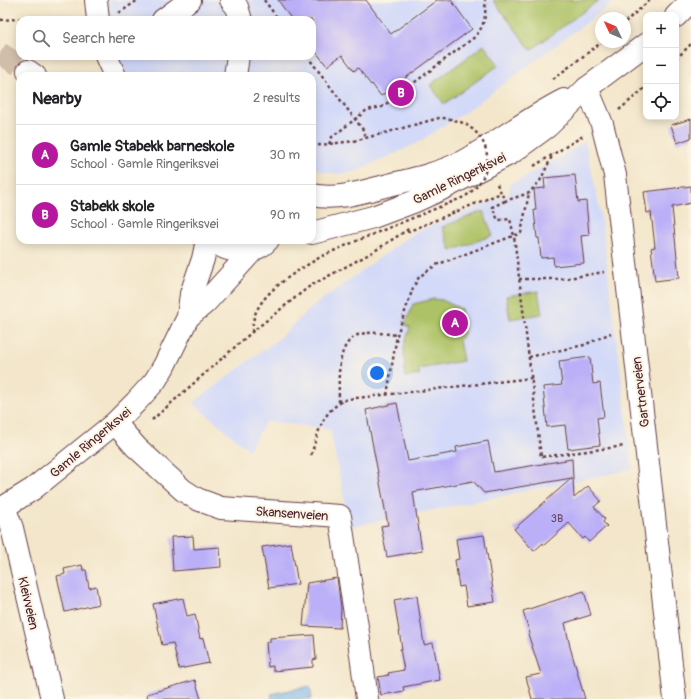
<!DOCTYPE html>
<html lang="en">
<head>
<meta charset="utf-8">
<style>
  body { margin:0; font-family:Pangolin,sans-serif; background:#f6f6f6; color:#202124 }
  .controls { position:absolute; right:12px; top:12px; display:grid; overflow:hidden; border-radius:8px; box-shadow:0 2px 10px #0003 }
  .controls button { width:36px; height:36px; display:grid; place-items:center; padding:0; border:0; border-bottom:1px solid #e0e0e0; background:#fff; color:#202124; font:20px sans-serif }
  .compass { position:absolute; left:595px; top:12px; width:36px; height:36px; border-radius:50%; background:#fff; box-shadow:0 2px 10px #0003; rotate:314deg }
  .you { position:absolute; left:377px; top:373px; width:14px; height:14px; margin:-10px; border:3px solid #fff; border-radius:50%; background:#1a73e8; box-shadow:0 0 0 6px #1a73e833 }
  .badge { display:grid; place-items:center; width:26px; height:26px; border-radius:50%; background:#b5179e; color:#fff; font-size:13px; font-weight:700 }
  .pin { position:absolute; translate:-50% -50%; border:2px solid #fff; box-shadow:0 1px 4px #0006 }
  .list { margin:0; padding:0; list-style:none }
  h2 { display:flex; justify-content:space-between; align-items:center; height:52px; margin:0; padding:0 16px; font-size:17px }
  h2 small { font-size:13px; font-weight:400; color:#757577 }
  .list li { display:grid; grid-template-columns:26px 1fr auto; gap:12px; align-items:center; box-sizing:border-box; height:60px; padding:0 16px; border-top:1px solid #e0e0e0 }
  .list b { display:block; font-size:15px; white-space:nowrap }
  .list p { margin:0; font-size:13px; white-space:nowrap; color:#757577 }
  .list em { font-size:13px; font-style:normal; color:#757577 }
  .icon { flex:none; width:22px; height:22px; fill:none; stroke:currentColor; stroke-width:2; stroke-linecap:round; stroke-linejoin:round }
  .map { position:relative; flex:none; width:691px; height:699px; overflow:hidden }
  .search { position:absolute; background:#fff; box-shadow:0 2px 10px #0003; left:16px; top:16px; width:300px; height:44px; display:flex; align-items:center; gap:10px; box-sizing:border-box; padding:0 14px; border-radius:12px; color:#757577; font-size:15px }
  .panel { position:absolute; background:#fff; box-shadow:0 2px 10px #0003; left:16px; top:72px; width:300px; height:172px; border-radius:12px }
  .map>svg:first-child { display:block }
  .built { fill:#d2d9f9 }
  .green { fill:#adc266; stroke:#7c7048 }
  .water { fill:#75b4e8; stroke:#606a8a }
  .building { fill:#bbb0f8 }
  .lines { fill:none; stroke-linecap:round; stroke-linejoin:round }
  .major-tunnel { stroke:#d1beaa; stroke-width:22; stroke-dasharray:22 11; stroke-linecap:butt }
  .minor-casing { stroke:#633d43; stroke-width:24 }
  .major-casing { stroke:#633d43; stroke-width:24 }
  .path { stroke:#633d43; stroke-width:2.5; stroke-dasharray:3 3; stroke-linecap:butt }
  .minor { stroke:#fff; stroke-width:22 }
  .major { stroke:#fff; stroke-width:22 }
  .path-bridge { stroke:#633d43; stroke-width:2.5; stroke-dasharray:3 3; stroke-linecap:butt }
  .labels { text-anchor:middle; stroke-width:4; stroke-linejoin:round; paint-order:stroke }
  .number-label { font-size:11px; fill:#66435e }
  .street-label { font-size:13px; fill:#4a1f2b; stroke:#fcf5e5 }
</style>
</head>
<body>
<div class="map">
<svg width="691" height="699" viewBox="0 0 691 699">
  <rect width="100%" height="100%" fill="#fcf5e5"/>
  <filter id="ink" filterUnits="userSpaceOnUse"><feTurbulence type="fractalNoise" baseFrequency=".025" numOctaves="2"/><feDisplacementMap in="SourceGraphic" scale="8" xChannelSelector="R" yChannelSelector="G"/><feConvolveMatrix kernelMatrix="1 2 1 2 8 2 1 2 1" color-interpolation-filters="sRGB"/></filter>
  <filter id="wash" filterUnits="userSpaceOnUse"><feTurbulence type="fractalNoise" baseFrequency=".012" numOctaves="4" result="noise"/><feDisplacementMap in="SourceGraphic" scale="16" xChannelSelector="R" yChannelSelector="G"/><feGaussianBlur stdDeviation="0.9" result="paint"/><feColorMatrix in="noise" values="0 0 0 0 0 0 0 0 0 0 0 0 0 0 0 0 0 1.4 0 .05"/><feComposite in="paint" operator="in"/></filter>
  <g filter="url(#wash)">
    <rect width="100%" height="100%" fill="#f3e6ca"/>
    <g class="built">
      <polygon points="102,0 617,0 467,111 414,145 354,172 336,174 321,171 312,166 312,76 129,76 115,56 312,56 312,20 104,20"/>
      <polygon points="585,141 600,211 633,469 350,527 330,429 266,421 249,450 193,403 278,339 313,306 417,231 508,195 511,184 550,163"/>
    </g>
    <g class="green">
      <polygon points="493,0 599,0 531,50"/>
      <polygon points="484,45 499,65 444,104 430,85"/>
      <polygon points="483,211 493,235 451,251 442,227"/>
      <polygon points="538,291 542,314 510,319 506,296"/>
      <polygon points="434,299 442,300 461,309 464,334 459,340 463,361 419,369 419,375 405,377 404,347 410,327 405,325 413,304"/>
    </g>
    <polygon class="water" points="310,686 312,699 272,699 271,694"/>
    <g id="blocks">
      <g class="building">
        <polygon points="278,0 366,0 391,34 437,0 451,0 472,29 381,96 372,84 371,85 358,68 354,71 342,55 327,66 312,47 312,20 292,20"/>
        <polygon points="691,119 691,138 677,143 671,125"/>
        <polygon points="575,175 578,202 586,201 589,235 581,236 584,263 554,266 553,257 541,258 539,238 537,238 534,210 536,210 534,189 545,188 544,178"/>
        <polygon points="691,186 691,203 672,207 679,278 655,281 651,248 655,247 651,212 647,213 644,192"/>
        <polygon points="590,357 593,384 600,383 604,417 597,418 600,445 568,449 565,425 547,427 543,387 562,385 559,361"/>
        <polygon points="397,403 408,461 457,452 456,447 488,441 494,472 572,459 574,498 588,486 601,501 594,507 605,519 603,522 607,526 589,542 585,537 583,539 569,523 544,545 543,543 534,551 514,529 572,478 484,493 473,481 413,492 422,551 387,557 381,526 388,525 366,410"/>
        <polygon points="484,535 495,602 467,606 464,586 459,587 455,560 459,559 456,539"/>
        <polygon points="193,536 194,549 220,547 221,567 173,571 171,537"/>
        <polygon points="291,543 298,584 269,588 262,547"/>
        <polygon points="82,565 83,570 86,570 89,588 96,586 99,604 65,612 57,576 65,574 64,569"/>
        <polygon points="337,578 341,608 340,628 303,626 307,583"/>
        <polygon points="584,591 591,615 565,623 570,647 585,699 532,699 526,677 541,674 528,634 530,634 523,611"/>
        <polygon points="417,596 424,645 433,643 440,680 403,687 404,691 381,695 378,677 389,675 388,673 404,670 400,649 402,649 394,600"/>
        <polygon points="183,598 187,616 195,614 200,639 203,638 209,663 179,669 173,643 162,645 153,604"/>
        <polygon points="314,635 316,659 313,660 313,667 273,671 273,666 268,667 266,642 270,642 270,638"/>
        <polygon points="195,680 201,699 148,699 147,694"/>
      </g>
    </g>
  </g>
  <g filter="url(#ink)">
    <use href="#blocks" fill-opacity="0" stroke="#633d43" stroke-width="1"/>
    <g class="lines">
      <polyline class="major-tunnel" points="0,53 28,71"/>
      <g class="minor-casing">
        <g id="minor">
          <polyline points="96,0 98,20"/>
          <polyline points="231,0 237,7 241,20"/>
          <polyline points="163,20 190,0"/>
          <polyline points="106,56 115,76"/>
          <polyline points="235,76 238,56"/>
          <polyline points="587,88 602,124 615,175 675,699"/>
          <polyline points="188,317 205,303 254,249"/>
          <polyline points="115,423 136,447 183,490 197,499 221,508 340,516 358,633 367,699"/>
          <polyline points="4,507 12,528 52,699"/>
          <polyline points="0,508 4,507 33,489 115,423 136,402 155,381 164,366 188,317 191,294 203,259 207,240"/>
        </g>
      </g>
      <g class="major-casing">
        <g id="major">
          <polyline points="676,16 691,1"/>
          <polyline points="28,71 35,76"/>
          <path d="M312 195C335 200 359 193 381 187 408 180 435 175 460 163 496 144 528 118 564 100"/>
          <polyline points="312,233 373,217 413,202 446,187 511,153 548,126 587,88 646,44"/>
          <path d="M213 240C227 254 255 255 268 240"/>
        </g>
      </g>
      <g class="path">
        <polyline points="264,0 279,20"/>
        <polyline points="119,13 138,0"/>
        <polyline points="0,20 32,18 55,19 57,20"/>
        <polyline points="625,22 650,0"/>
        <polyline points="307,56 364,131 366,138"/>
        <polyline points="676,59 691,44"/>
        <polyline points="553,79 602,42"/>
        <polyline points="619,110 646,87"/>
        <path d="M329 144 332 137 367 110 382 107 476 36C485 24 486 15 485 0"/>
        <polyline points="312,146 354,141 381,134"/>
        <polyline points="534,166 583,136"/>
        <polyline points="497,184 505,201 529,193 540,181 553,154"/>
        <polyline points="505,201 492,207 498,220 510,219 514,236 541,457 625,446"/>
        <polyline points="407,232 501,193"/>
        <polyline points="519,279 563,279 604,272"/>
        <path d="M252 332C253 324 253 317 257 310 268 287 301 269 322 256"/>
        <polyline points="529,357 584,345 611,333"/>
        <polyline points="387,395 397,335 413,288 419,277 436,265 521,233 529,193"/>
        <path d="M339 402C339 380 334 335 367 333 376 332 387 334 397 335"/>
        <polyline points="152,420 252,332 310,286 373,252 410,228"/>
        <path d="M311 455C319 431 322 409 348 399L532 378"/>
      </g>
      <use href="#minor" class="minor"/>
      <use href="#major" class="major"/>
      <path class="path-bridge" d="M322 256 354 242 464 197C506 170 487 118 439 118L381 134"/>
    </g>
  </g>
  <g class="labels">
    <g class="number-label">
      <text x="557" y="522">3B</text>
    </g>
    <g class="street-label">
      <text transform="translate(459 178) rotate(-26)" y="5">Gamle Ringeriksvei</text>
      <text transform="translate(640 392) rotate(-97)" y="5">Gartnerveien</text>
      <text transform="translate(90 442) rotate(-40)" y="5">Gamle Ringeriksvei</text>
      <text transform="translate(292 513) rotate(4)" y="5">Skansenveien</text>
      <text transform="translate(29 603) rotate(77)" y="5">Kleivveien</text>
    </g>
  </g>
</svg>
<div class="controls">
<button>+</button>
<button>−</button>
<button><svg class="icon" aria-label="locate" viewBox="0 0 24 24"><circle cx="12" cy="12" r="6"/><path d="M12 2v4M12 18v4M2 12h4M18 12h4"/></svg></button>
</div>
<svg class="compass" viewBox="-18 -18 36 36"><path d="M0-13l5 13h-10z" fill="#e53935"/><path d="M0 13l5-13h-10z" fill="#757577"/></svg>
<div class="you"></div>
<div class="pin badge" style="left:455px;top:323px">A</div>
<div class="pin badge" style="left:401px;top:93px">B</div>
<div class="search"><svg class="icon" aria-label="search" viewBox="0 0 24 24"><circle cx="10" cy="10" r="6"/><path d="M15 15l6 6"/></svg>Search here</div>
<section class="panel">
<h2>Nearby<small>2 results</small></h2>
<ul class="list">
<li><span class="badge">A</span><div><b>Gamle Stabekk barneskole</b><p>School · Gamle Ringeriksvei</p></div><em>30 m</em></li>
<li><span class="badge">B</span><div><b>Stabekk skole</b><p>School · Gamle Ringeriksvei</p></div><em>90 m</em></li>
</ul>
</section>
</div>
</body>
</html>
